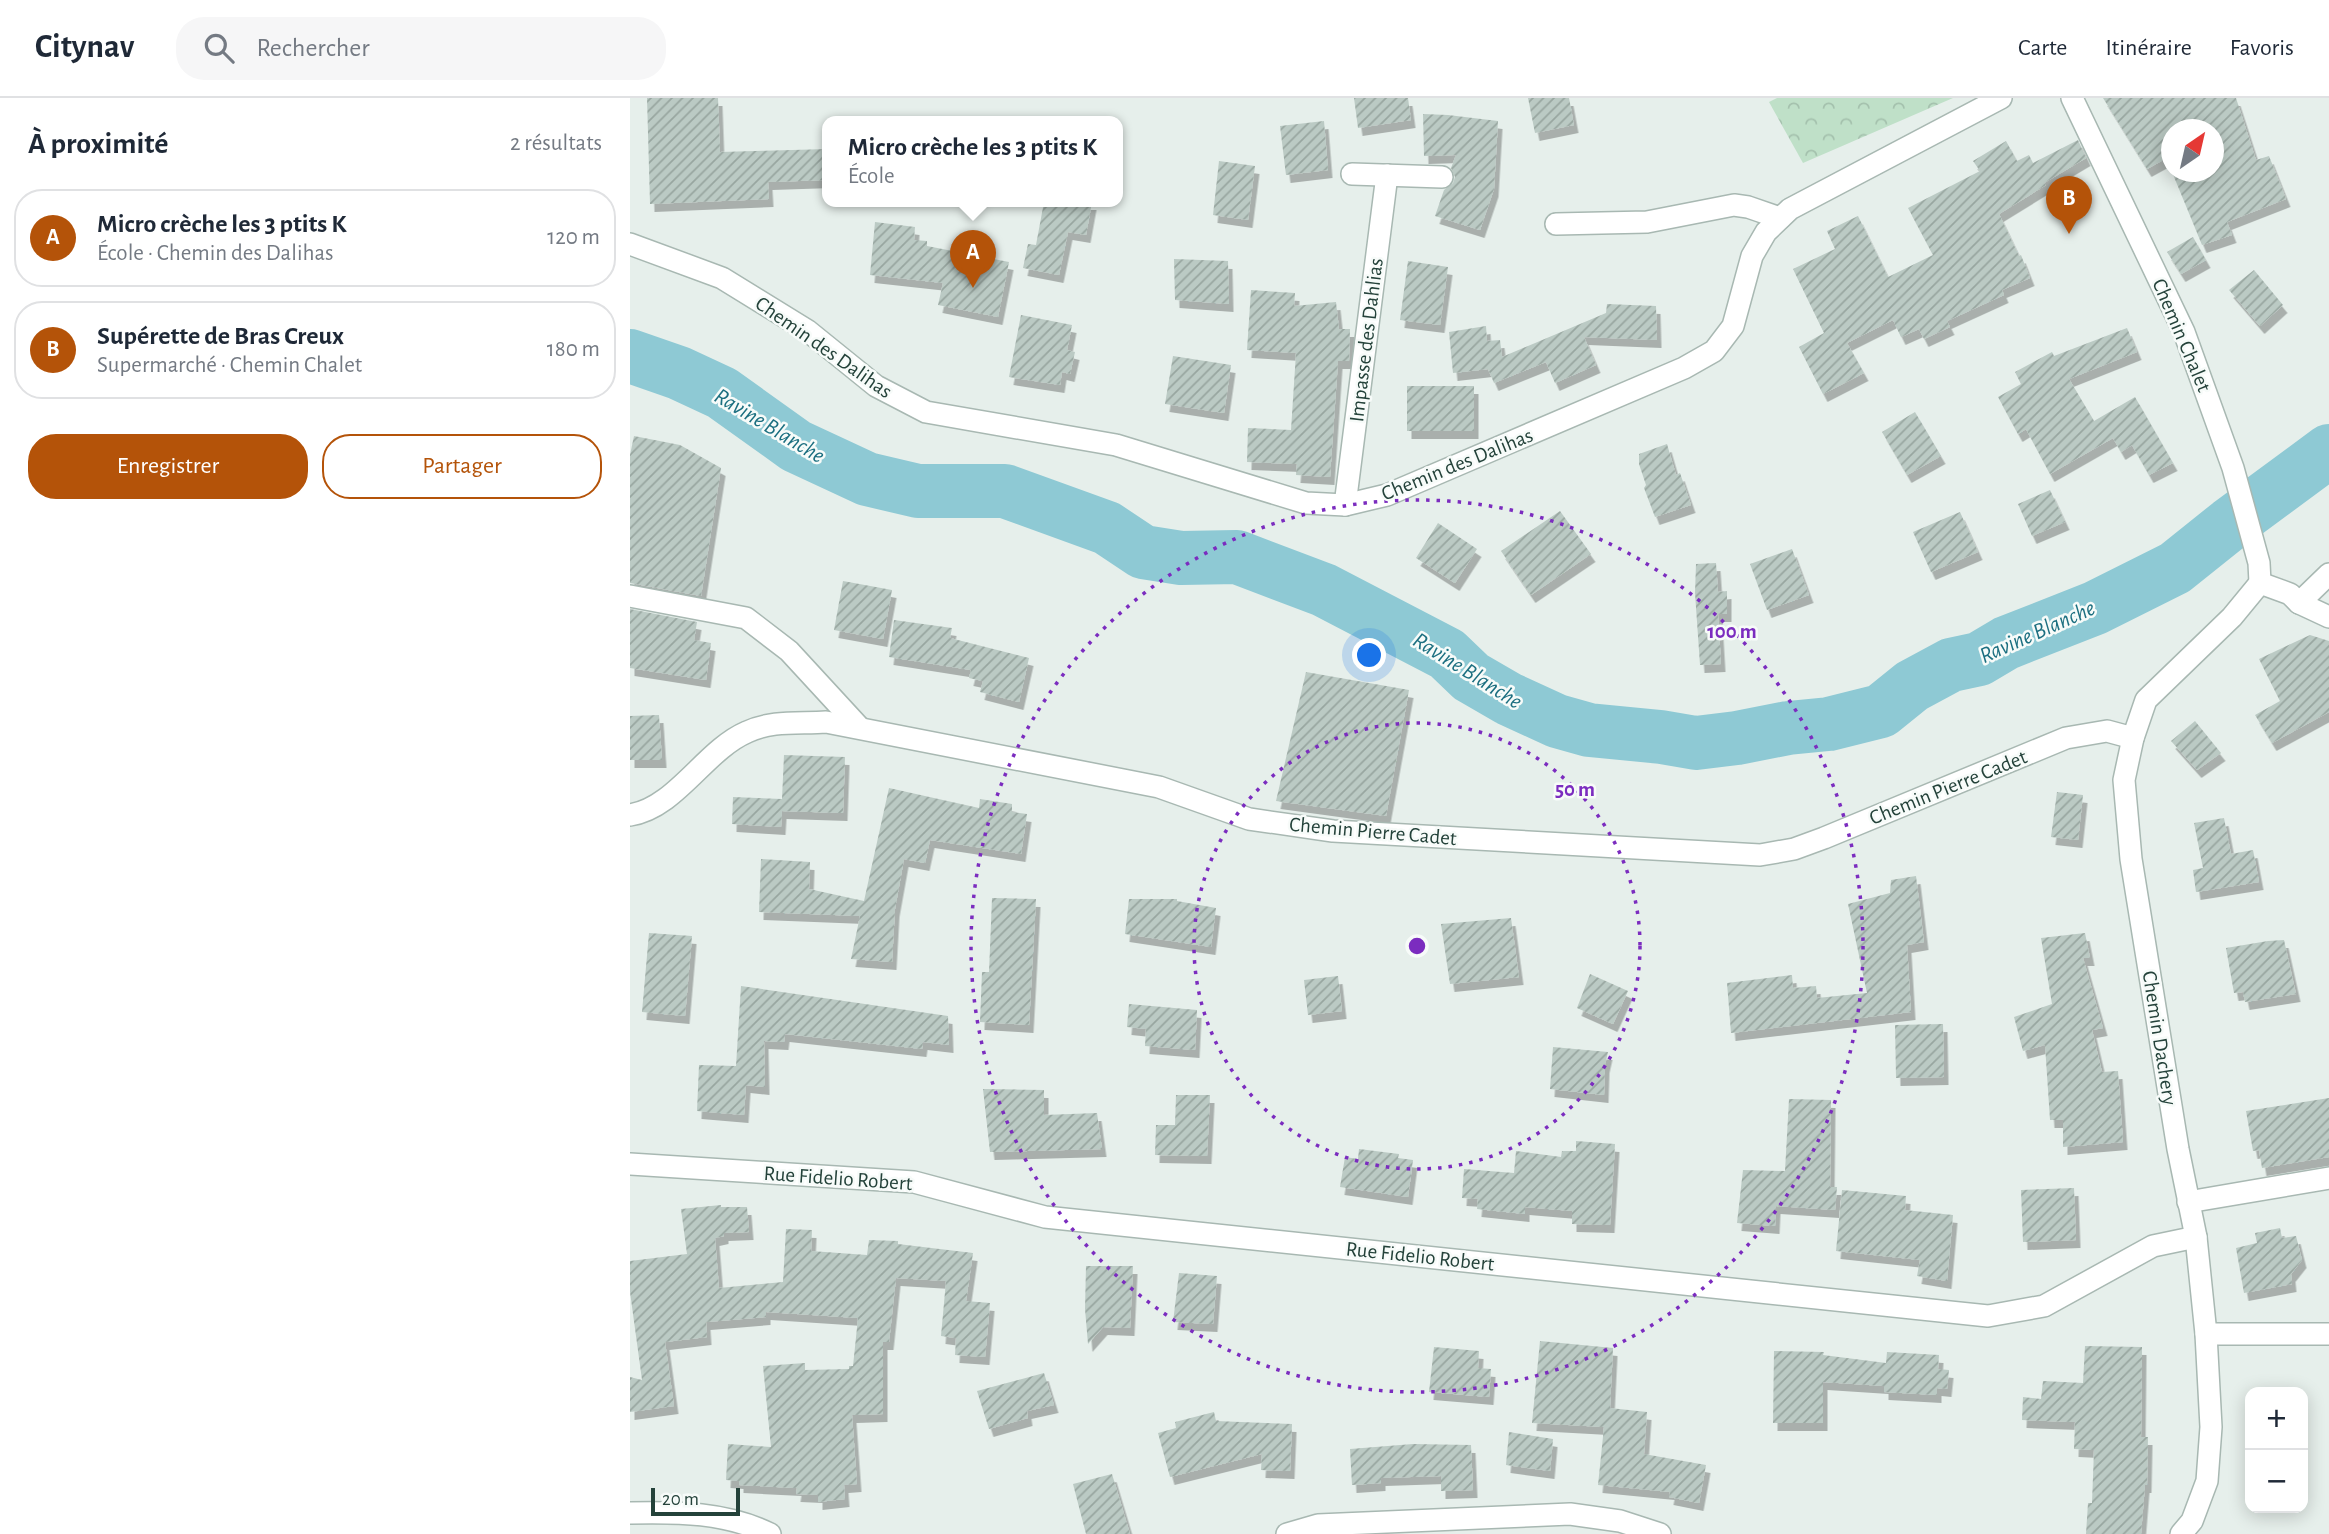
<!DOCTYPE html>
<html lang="fr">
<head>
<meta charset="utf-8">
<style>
  body { margin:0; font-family:"Alegreya Sans",sans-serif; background:#f6f6f7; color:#1f2937 }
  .controls { position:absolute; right:21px; bottom:21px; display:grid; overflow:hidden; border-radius:14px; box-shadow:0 4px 18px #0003 }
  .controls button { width:63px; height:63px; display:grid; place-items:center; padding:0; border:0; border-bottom:2px solid #e0e1e3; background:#fff; color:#1f2937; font:35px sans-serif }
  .compass { position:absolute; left:1531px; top:21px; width:63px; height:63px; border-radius:50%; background:#fff; box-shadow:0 4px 18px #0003; rotate:34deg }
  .scale { position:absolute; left:21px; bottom:18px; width:89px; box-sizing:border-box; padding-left:7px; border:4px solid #24423a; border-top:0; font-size:19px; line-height:24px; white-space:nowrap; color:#24423a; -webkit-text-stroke:5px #f7fbf9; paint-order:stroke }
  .you { position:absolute; left:740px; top:558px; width:24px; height:24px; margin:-18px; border:5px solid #fff; border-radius:50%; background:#1a73e8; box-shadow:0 0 0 10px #1a73e833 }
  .badge { display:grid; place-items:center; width:46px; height:46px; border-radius:50%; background:#b45309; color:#fff; font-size:23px; font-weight:700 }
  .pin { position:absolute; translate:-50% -58px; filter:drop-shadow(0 2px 4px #0008) }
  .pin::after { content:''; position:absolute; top:37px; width:24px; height:21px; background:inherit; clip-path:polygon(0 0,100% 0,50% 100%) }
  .popup { position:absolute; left:192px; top:18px; width:301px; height:91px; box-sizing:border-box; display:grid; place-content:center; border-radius:14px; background:#fff; filter:drop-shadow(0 2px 5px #0005); font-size:23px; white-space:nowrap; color:#747a83 }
  .popup b { font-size:26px; color:#1f2937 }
  .popup::after { content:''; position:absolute; left:50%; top:100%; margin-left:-14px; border:14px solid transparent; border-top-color:#fff }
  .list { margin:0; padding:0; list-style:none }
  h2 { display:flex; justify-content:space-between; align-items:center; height:91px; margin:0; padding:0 28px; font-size:30px }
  h2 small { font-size:23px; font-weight:400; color:#747a83 }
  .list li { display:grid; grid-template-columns:46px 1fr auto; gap:21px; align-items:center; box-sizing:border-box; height:98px; margin:0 14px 14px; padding:0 14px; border:2px solid #e0e1e3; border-radius:28px }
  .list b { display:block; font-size:26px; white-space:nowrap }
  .list p { margin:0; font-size:23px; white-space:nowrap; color:#747a83 }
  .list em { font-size:23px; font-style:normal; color:#747a83 }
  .actions { display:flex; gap:14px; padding:21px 28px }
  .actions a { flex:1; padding:16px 0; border:2px solid #b45309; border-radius:28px; text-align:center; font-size:24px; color:#b45309 }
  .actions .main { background:#b45309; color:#fff }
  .icon { flex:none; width:38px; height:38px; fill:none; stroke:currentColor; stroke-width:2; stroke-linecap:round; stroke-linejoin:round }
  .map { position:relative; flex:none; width:1699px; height:1436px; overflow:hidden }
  header { display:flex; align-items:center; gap:42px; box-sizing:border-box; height:98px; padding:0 35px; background:#fff; border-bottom:2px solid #e0e1e3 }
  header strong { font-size:33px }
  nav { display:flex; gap:38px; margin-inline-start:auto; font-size:24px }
  .search { width:490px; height:63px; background:#f6f6f7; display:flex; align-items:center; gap:18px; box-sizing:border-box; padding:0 24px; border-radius:28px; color:#747a83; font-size:26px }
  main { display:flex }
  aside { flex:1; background:#fff }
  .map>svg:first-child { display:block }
  .park { fill:url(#park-crowns) }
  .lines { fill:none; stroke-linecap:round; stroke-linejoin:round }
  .river { stroke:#8ec9d4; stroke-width:54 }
  .building { fill:url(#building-hatch); filter:url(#shadow) }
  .minor-casing { stroke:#a8b8b2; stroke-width:24 }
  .minor { stroke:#fff; stroke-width:21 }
  .ring { fill:none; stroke:#7b2cbf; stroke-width:3.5; stroke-dasharray:3.5 7 }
  .labels { text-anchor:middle; stroke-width:5; stroke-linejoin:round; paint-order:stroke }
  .street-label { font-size:21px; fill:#24423a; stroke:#f7fbf9 }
  .water-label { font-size:23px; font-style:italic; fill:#1c6f80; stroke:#f7fbf9 }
  .centre { fill:#7b2cbf; stroke:#f7fbf9; stroke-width:3.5 }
  .ring-label { font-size:21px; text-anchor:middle; font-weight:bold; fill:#7b2cbf; stroke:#f7fbf9; stroke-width:5; stroke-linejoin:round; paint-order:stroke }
</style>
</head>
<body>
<header>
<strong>Citynav</strong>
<div class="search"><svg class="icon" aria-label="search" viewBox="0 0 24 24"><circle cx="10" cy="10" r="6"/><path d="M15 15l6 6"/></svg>Rechercher</div>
<nav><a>Carte</a><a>Itinéraire</a><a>Favoris</a></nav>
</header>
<main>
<aside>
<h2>À proximité<small>2 résultats</small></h2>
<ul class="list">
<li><span class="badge">A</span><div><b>Micro crèche les 3 ptits K</b><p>École · Chemin des Dalihas</p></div><em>120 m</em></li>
<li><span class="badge">B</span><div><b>Supérette de Bras Creux</b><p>Supermarché · Chemin Chalet</p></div><em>180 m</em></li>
</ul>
<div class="actions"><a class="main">Enregistrer</a><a>Partager</a></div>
</aside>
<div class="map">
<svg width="1699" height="1436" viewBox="0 0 1699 1436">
  <defs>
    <pattern id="park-crowns" width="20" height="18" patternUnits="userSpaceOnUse" patternTransform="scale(1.75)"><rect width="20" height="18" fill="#bfe0c8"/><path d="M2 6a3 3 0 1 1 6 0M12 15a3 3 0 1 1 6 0" fill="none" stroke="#a4c1ad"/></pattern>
    <pattern id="building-hatch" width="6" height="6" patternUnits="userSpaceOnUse" patternTransform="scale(1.75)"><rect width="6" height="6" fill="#bbcac4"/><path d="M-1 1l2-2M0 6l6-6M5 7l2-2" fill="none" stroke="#98a6a0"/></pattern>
    <filter id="shadow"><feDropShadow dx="4.5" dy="8" stdDeviation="0" flood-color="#0004"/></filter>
  </defs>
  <rect width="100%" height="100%" fill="#e6efeb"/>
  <polygon class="park" points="1147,0 1323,0 1173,65 1139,4"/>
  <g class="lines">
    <polyline class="river" points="0,258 49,275 92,295 166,348 237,381 288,393 375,393 477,430 513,454 551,460 607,459 694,492 817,556 841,579 879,601 927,623 959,632 1031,639 1066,645 1107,640 1158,630 1199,626 1251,613 1282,588 1321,567 1349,561 1376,545 1465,510 1545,470 1600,426 1699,353"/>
  </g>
  <g class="building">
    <polygon points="17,0 88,0 90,54 198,51 198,82 138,84 139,101 20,106"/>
    <polygon points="724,0 778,0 781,22 728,30"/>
    <polygon points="898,0 939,0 944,27 905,35"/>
    <polygon points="1473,0 1606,0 1626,62 1639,58 1656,101 1597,124 1602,137 1572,147 1542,74 1584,74 1584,32 1542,32 1542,72 1537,60 1517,71"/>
    <polygon points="793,16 818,17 868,23 864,91 850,132 805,118 814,92 823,85 825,79 821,70 826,57 794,58"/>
    <polygon points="694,23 698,72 656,77 650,28"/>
    <polygon points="1448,42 1456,60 1414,85 1416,87 1369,116 1389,158 1391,157 1400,180 1372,192 1374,197 1317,223 1320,229 1294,241 1289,231 1271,239 1263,222 1217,245 1234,275 1193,296 1169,249 1194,235 1163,171 1205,151 1197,133 1228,118 1258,179 1303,157 1278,110 1350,73 1343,63 1376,43 1387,63 1399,57 1403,65"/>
    <polygon points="589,63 625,68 618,122 583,117"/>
    <polygon points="414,104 462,104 456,137 438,134 429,177 393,170 398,146 406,147"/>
    <polygon points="245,124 285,129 284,142 297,143 297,148 379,164 368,219 308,207 313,185 240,177"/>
    <polygon points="1563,139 1576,162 1551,176 1537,154"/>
    <polygon points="544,161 598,163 599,206 545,202"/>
    <polygon points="778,163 818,169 810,227 770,222"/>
    <polygon points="1624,172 1653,207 1630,228 1599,192"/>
    <polygon points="621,192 665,195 664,208 706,204 709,231 720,231 719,263 708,263 700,379 666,377 667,366 617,364 618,330 661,332 666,255 617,252"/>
    <polygon points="977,206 1026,208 1027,242 954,239 966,267 925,285 916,264 864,285 858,271 823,275 819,234 856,228 857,243 870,242 872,259 976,215"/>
    <polygon points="391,217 442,227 437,252 445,254 440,276 432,274 430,287 379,279"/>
    <polygon points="1497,230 1507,254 1439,281 1464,323 1505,299 1543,365 1519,377 1502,347 1491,354 1483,340 1420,376 1396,331 1388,336 1368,299 1391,286 1385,274 1422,254 1424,258"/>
    <polygon points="543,258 601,267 594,315 535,306"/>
    <rect x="777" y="288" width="67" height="45"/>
    <polygon points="1285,314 1311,358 1277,377 1252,334"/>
    <polygon points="4,338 50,347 91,370 71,498 0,485 0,357"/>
    <polygon points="1037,346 1046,377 1050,375 1061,407 1025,419 1014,390 1016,387 1009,366 1009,356"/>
    <polygon points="1420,392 1435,424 1402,438 1388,406"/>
    <polygon points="930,413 961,456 901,497 871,453"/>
    <polygon points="1330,414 1348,454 1301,474 1283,434"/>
    <polygon points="808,425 847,451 825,485 786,460"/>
    <polygon points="1162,451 1179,497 1137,512 1120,466"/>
    <polygon points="1086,465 1088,494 1097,493 1097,516 1088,516 1091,566 1070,567 1065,495 1066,466"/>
    <polygon points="213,483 262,492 253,541 204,532"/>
    <polygon points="0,511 67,524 64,542 81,545 76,582 0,570"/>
    <polygon points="264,522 322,530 320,540 399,560 389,604 350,594 353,583 339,580 341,572 259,559"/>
    <polygon points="1680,537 1699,543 1699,614 1642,645 1625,617 1650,603 1629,561"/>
    <polygon points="676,574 779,592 756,718 646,703"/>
    <polygon points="29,617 32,662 0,662 0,618"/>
    <polygon points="1565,623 1591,655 1567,672 1541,643"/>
    <polygon points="154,657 215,659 213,715 152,713 151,729 102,726 103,699 152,701"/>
    <polygon points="259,690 349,710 350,701 382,706 382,714 397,716 391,756 300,742 295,765 274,761 265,811 262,864 221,861 230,818 129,814 131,761 180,764 179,791 234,803"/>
    <polygon points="1427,694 1453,697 1448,742 1421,739"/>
    <polygon points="1594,720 1601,756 1623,752 1629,784 1566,794 1563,772 1573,770 1564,725"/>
    <polygon points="1286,778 1294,844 1277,847 1281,914 1101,935 1097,885 1162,877 1163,890 1186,888 1187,900 1237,895 1218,806 1260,795 1261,782"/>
    <polygon points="362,800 406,801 399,927 350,924 352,874 359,874"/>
    <polygon points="499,801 547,801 547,803 586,810 581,849 495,836"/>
    <polygon points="881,820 889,879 820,886 811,826"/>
    <polygon points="19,835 62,838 55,918 12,914"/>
    <polygon points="1455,835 1460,860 1453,860 1473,930 1462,932 1472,974 1488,973 1493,1044 1433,1049 1433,1022 1420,1022 1415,947 1393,953 1384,919 1422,906 1411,840"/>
    <polygon points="1654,842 1666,896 1615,904 1613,894 1604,895 1596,850 1638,843"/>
    <polygon points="960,876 998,893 983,926 947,910"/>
    <polygon points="708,878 712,913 678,917 674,882"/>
    <polygon points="111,888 318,918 319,947 293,944 292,951 155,936 154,944 134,943 135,989 116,987 114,1017 67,1013 69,967 106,968"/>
    <polygon points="499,906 567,912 565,952 515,948 516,931 497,929"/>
    <polygon points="1313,926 1314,979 1266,980 1265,927"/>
    <polygon points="923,949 978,954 975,967 974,997 920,991"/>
    <polygon points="353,991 414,992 414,1017 467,1015 472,1051 360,1054"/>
    <polygon points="546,997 580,997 577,1058 525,1057 526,1027 545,1027"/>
    <polygon points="1699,1000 1699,1059 1632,1070 1629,1052 1623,1053 1616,1013"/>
    <polygon points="1159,1001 1201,1002 1200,1089 1207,1089 1205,1112 1146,1108 1145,1128 1107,1125 1113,1072 1155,1073"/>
    <polygon points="946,1043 985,1046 980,1127 942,1126 942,1113 895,1109 895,1116 847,1111 848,1101 832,1100 834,1071 884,1075 886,1053 931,1059 932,1053 946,1053"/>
    <polygon points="729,1051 769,1056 768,1060 783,1062 778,1099 710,1089 715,1059 728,1061"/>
    <polygon points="1444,1090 1446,1142 1393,1144 1391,1092"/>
    <polygon points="1212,1092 1276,1098 1275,1112 1323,1117 1317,1183 1287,1178 1290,1162 1206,1153"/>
    <polygon points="91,1107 91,1109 117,1109 119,1134 94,1135 94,1138 85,1140 89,1190 153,1184 156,1131 182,1132 181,1153 237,1157 239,1142 268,1143 268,1146 343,1155 336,1203 360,1205 355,1259 325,1257 326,1240 311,1238 316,1183 266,1180 259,1244 253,1244 253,1316 222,1317 227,1386 214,1387 215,1401 188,1404 188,1397 166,1396 167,1390 109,1387 109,1383 96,1382 98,1346 141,1349 133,1268 175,1265 175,1272 219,1271 219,1268 223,1268 228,1220 136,1214 136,1219 76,1224 77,1239 35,1244 44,1308 0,1314 0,1279 12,1282 0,1194 0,1163 57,1156 51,1111"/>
    <polygon points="1650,1130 1652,1140 1666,1138 1672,1162 1661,1176 1662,1186 1614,1195 1606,1150 1627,1145 1625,1135"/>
    <polygon points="456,1168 503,1168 500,1230 473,1229 458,1246 455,1211"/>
    <polygon points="549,1175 587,1178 583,1226 543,1224"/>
    <polygon points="910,1243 983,1250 980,1310 1017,1314 1014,1356 1076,1367 1069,1405 1039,1399 1040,1394 968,1387 974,1329 902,1325"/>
    <polygon points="1455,1248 1512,1249 1511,1339 1518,1339 1517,1387 1515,1387 1511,1436 1456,1436 1458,1405 1462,1405 1464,1352 1444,1351 1445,1324 1392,1322 1393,1299 1411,1301 1413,1283 1453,1285"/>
    <polygon points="804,1249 849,1253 848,1270 861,1271 859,1299 799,1294"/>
    <polygon points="1144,1253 1194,1254 1193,1257 1256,1265 1257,1254 1309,1257 1308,1271 1319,1272 1317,1291 1307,1290 1307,1297 1254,1294 1254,1288 1193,1284 1193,1325 1143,1325"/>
    <polygon points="414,1275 424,1307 397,1313 398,1320 359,1331 347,1293"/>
    <polygon points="584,1314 586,1323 662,1326 660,1373 631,1372 632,1356 540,1379 528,1335 546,1330 545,1324"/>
    <polygon points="879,1334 923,1341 920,1373 876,1367"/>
    <polygon points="783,1346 841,1347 843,1392 811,1393 811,1378 751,1380 751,1385 722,1387 720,1351"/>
    <polygon points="482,1376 500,1436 456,1436 443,1386"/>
  </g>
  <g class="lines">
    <g class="minor-casing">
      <g id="minor">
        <polyline points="1442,0 1554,234 1603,370 1629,465 1630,485"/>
        <polyline points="722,76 812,79"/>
        <polyline points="926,126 1017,124 1104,107 1118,109 1150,120"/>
        <polyline points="0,146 92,180 178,233 246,288 296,314 486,347 676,405 715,407 757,397 1054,270 1084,253 1103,228 1122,158 1136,134 1160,111 1371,0"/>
        <polyline points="715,407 757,77"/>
        <polyline points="1630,485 1660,496 1669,505 1699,519"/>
        <polyline points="0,498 116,520 159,553 229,629"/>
        <polyline points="1669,505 1699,476"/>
        <path d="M0 717C46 710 75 652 117 634 142 622 170 626 196 624L529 689 619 721 703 733 1130 757 1164 751 1194 740 1436 640 1477 633 1503 640"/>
        <polyline points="0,1066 284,1084 415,1119 1358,1218 1414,1208 1523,1148 1566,1139"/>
        <polyline points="1558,1104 1699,1080"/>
        <polyline points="1576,1236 1699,1236"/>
        <path d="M0 1415C48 1414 96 1414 140 1436"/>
        <polyline points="657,1436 688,1427 940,1416 990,1423 1030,1436"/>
        <polyline points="1551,1436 1562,1423 1577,1383 1581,1329 1576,1236 1566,1139 1548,1051 1501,761 1494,682 1503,640 1516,602 1602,519 1630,485"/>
      </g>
    </g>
    <use href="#minor" class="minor"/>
  </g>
  <g class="ring">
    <circle cx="787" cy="848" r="223"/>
    <circle cx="787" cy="848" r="446"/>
  </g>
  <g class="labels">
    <g class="street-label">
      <text transform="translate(1552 237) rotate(67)" y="7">Chemin Chalet</text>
      <text transform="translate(736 242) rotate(-83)" y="7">Impasse des Dahlias</text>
      <text transform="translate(194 249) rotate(35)" y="7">Chemin des Dalihas</text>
      <text transform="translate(827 366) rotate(-22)" y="7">Chemin des Dalihas</text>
      <text transform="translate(1318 689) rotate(-22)" y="7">Chemin Pierre Cadet</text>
      <text transform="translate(743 733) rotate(5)" y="7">Chemin Pierre Cadet</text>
      <text transform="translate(1530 940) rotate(81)" y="7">Chemin Dachery</text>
      <text transform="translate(208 1080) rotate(4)" y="7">Rue Fidelio Robert</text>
      <text transform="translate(790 1158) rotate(6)" y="7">Rue Fidelio Robert</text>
    </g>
    <g class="water-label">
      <text transform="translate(140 327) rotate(31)" y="8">Ravine Blanche</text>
      <text transform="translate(1407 533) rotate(-24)" y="8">Ravine Blanche</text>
      <text transform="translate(838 572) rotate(32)" y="8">Ravine Blanche</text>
    </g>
  </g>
  <circle cx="787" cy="848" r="10" class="centre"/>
  <g class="ring-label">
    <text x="1102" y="540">100 m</text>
    <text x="945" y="698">50 m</text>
  </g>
</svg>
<div class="controls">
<button>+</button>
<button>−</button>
</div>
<svg class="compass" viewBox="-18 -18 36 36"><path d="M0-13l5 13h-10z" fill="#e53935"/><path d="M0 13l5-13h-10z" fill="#747a83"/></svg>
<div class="scale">20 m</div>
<div class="you"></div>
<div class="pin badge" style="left:343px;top:190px">A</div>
<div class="popup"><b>Micro crèche les 3 ptits K</b>École</div>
<div class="pin badge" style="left:1439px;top:136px">B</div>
</div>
</main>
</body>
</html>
